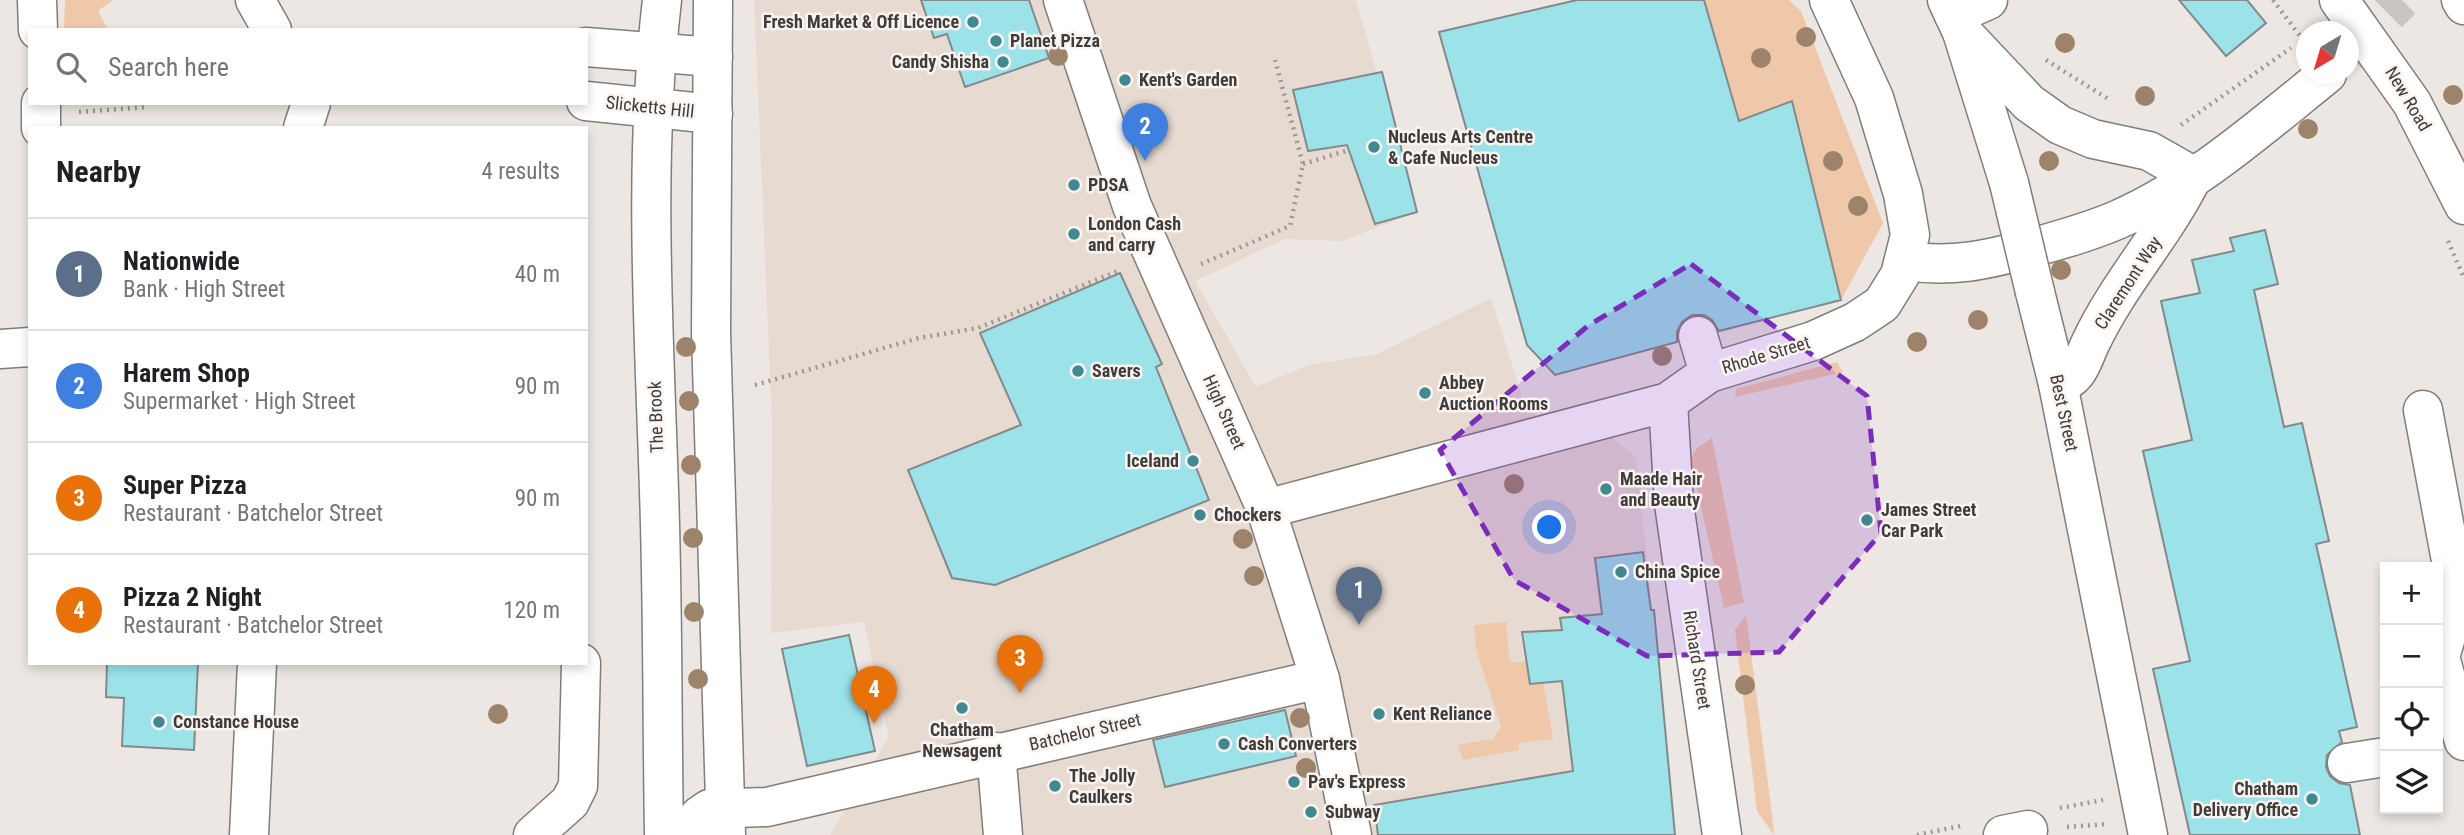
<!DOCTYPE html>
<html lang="en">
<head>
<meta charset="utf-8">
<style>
  body { margin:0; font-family:"Roboto Condensed",sans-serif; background:#f2f2f2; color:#202124 }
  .controls { position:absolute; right:21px; bottom:21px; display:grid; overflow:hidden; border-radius:0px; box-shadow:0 4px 10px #0003 }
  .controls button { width:63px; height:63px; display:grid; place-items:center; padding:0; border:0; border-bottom:2px solid #e0e0e0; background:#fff; color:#202124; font:35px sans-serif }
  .compass { position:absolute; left:2296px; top:21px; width:63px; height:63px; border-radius:50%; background:#fff; box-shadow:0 4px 10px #0003; rotate:218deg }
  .you { position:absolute; left:1550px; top:528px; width:24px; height:24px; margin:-18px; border:5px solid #fff; border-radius:50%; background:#1a73e8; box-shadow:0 0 0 10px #1a73e833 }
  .badge { display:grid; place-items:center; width:46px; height:46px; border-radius:50%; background:#b45309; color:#fff; font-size:23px; font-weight:700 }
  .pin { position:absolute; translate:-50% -58px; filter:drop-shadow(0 2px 4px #0008) }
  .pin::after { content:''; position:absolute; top:37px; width:24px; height:21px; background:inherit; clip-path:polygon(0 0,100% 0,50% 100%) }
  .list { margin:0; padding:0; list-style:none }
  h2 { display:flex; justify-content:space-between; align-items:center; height:91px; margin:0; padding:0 28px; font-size:30px }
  h2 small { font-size:23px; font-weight:400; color:#757577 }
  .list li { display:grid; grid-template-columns:46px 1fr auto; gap:21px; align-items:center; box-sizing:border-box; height:112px; padding:0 28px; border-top:2px solid #e0e0e0 }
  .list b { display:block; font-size:26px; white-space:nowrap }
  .list p { margin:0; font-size:23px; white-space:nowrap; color:#757577 }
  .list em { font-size:23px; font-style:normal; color:#757577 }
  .icon { flex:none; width:38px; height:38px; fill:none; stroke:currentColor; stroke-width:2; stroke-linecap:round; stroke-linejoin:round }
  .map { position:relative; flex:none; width:2464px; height:835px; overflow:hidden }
  .search { position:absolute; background:#fff; box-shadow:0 4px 10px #0003; left:28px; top:28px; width:560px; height:77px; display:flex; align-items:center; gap:18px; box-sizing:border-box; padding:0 24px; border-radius:0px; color:#757577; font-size:26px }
  .panel { position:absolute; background:#fff; box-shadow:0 4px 10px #0003; left:28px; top:126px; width:560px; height:539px; border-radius:0px }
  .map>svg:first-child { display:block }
  .built { fill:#e6dad1 }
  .green { fill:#efc8aa }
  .building { fill:#9ce2e9; stroke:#838a8b; stroke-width:2 }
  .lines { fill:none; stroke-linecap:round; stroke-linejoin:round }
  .minor-tunnel { stroke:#c9c5c1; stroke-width:38; stroke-dasharray:38 19; stroke-linecap:butt }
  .minor-casing { stroke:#827d79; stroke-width:41 }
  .major-casing { stroke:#827d79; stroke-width:41 }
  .path { stroke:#9b9894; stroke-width:4.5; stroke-dasharray:2 5; stroke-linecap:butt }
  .minor { stroke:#fff; stroke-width:38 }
  .major { stroke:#fff; stroke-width:38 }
  .major-bridge-casing { stroke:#827d79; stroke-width:41; stroke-linecap:butt }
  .major-bridge { stroke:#fff; stroke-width:38 }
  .tree { fill:#9d8369 }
  .marked { fill:#7b2cbf; fill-opacity:0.2; stroke:#7b2cbf; stroke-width:5; stroke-dasharray:14 9; stroke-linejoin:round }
  .poi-dot { fill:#418990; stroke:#faf4f0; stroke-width:2.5 }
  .labels { text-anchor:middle; stroke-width:5; stroke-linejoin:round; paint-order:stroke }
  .poi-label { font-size:18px; font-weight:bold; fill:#3f3d3b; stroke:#faf4f0; text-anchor:start }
  .street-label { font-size:18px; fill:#3f3d3b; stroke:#faf4f0 }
</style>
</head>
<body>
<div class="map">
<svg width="2464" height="835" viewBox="0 0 2464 835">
  <rect width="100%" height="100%" fill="#ece7e2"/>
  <polygon class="built" points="754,0 1356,0 1417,212 1343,241 1285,239 1195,281 1256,387 1309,365 1377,354 1491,298 1525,406 1567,440 1600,427 1636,457 1668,754 1374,805 1378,835 830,835 889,737 864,622 771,633 772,422"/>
  <g class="green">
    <polygon points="65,0 113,0 98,11 108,30 64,30"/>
    <polygon points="1704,0 1789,0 1801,11 1883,223 1841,300 1791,101 1739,121"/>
    <polygon points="1837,362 1843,372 1735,397 1736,389"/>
    <polygon points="1712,438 1744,602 1724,608 1690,459 1698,447"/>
    <polygon points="1746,615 1772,814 1774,835 1757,811 1735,630"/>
    <polygon points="1506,622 1510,663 1527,661 1543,683 1553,739 1518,743 1519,750 1463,760 1458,745 1493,739 1501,727 1476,649 1474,625"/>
  </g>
  <g class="building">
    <polygon points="921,0 1029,0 1049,58 965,87 947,34 934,38"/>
    <polygon points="1577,0 1704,0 1739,121 1792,101 1841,300 1719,331 1712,320 1704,315 1692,315 1682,322 1677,332 1677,342 1555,375 1527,345 1439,32"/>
    <polygon points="2179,0 2247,0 2266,23 2226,56"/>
    <polygon points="1382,72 1417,212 1375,224 1347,145 1308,151 1293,90"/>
    <polygon points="2265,230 2278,284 2254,290 2284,427 2302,423 2329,541 2316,544 2357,727 2339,731 2342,742 2327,755 2326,767 2330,776 2339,783 2350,785 2360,835 2190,835 2153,669 2190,661 2143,451 2192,440 2161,301 2200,293 2192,260 2234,251 2230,238"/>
    <polygon points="1120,273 1162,364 1156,367 1209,500 995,585 952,578 908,470 1021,425 980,333"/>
    <polygon points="1643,552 1651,610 1654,610 1675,835 1378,835 1374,805 1573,771 1562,681 1530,684 1522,632 1562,630 1560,618 1602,614 1595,558"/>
    <polygon points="849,635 875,751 807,766 782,649"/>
    <polygon points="107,663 198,663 194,750 122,746 124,698 106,697"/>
    <polygon points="1285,710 1296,756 1165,787 1153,740"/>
  </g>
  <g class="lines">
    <polyline class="minor-tunnel" points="2348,54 2402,0"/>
    <g class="minor-casing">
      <g id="minor">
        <polyline points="37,0 38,30"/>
        <polyline points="255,0 272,30"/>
        <polyline points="1063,0 1132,206 1266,509 1320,679 1352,835"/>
        <polyline points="1954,15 1988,0"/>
        <polyline points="1962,32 2029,103 2060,125 2093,139 2149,151 2193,176"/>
        <polyline points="586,47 713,57"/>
        <polyline points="586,101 713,114"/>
        <polyline points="41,103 41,128"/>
        <polyline points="303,128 311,103"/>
        <path d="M1905 261C1952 268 1986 260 2031 248 2060 240 2089 232 2117 220 2195 186 2261 127 2327 74"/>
        <polyline points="1698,336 1709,373"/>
        <polyline points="0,349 30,347"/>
        <path d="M2058 384C2079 379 2082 361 2090 344 2118 284 2163 236 2192 178"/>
        <polyline points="1668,402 1674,504 1722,835"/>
        <polyline points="2423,410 2455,582 2451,620 2440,657 2464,741"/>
        <polyline points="1266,509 1668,402 1709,373 1813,341 1855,322 1882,304 1900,275 1910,235 1903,194 1874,98 1829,0"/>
        <polyline points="996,752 1003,835"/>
        <polyline points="2347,763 2385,757"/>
        <polyline points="249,835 257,663"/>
        <polyline points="533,835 570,802 578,786 581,663"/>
        <polyline points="698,835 699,816 709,809 767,807 1320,679"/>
        <polyline points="2003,835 2028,830"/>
      </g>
    </g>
    <g class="major-casing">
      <g id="major">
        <path d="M662 0C643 163 654 328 659 491 663 606 662 720 664 835"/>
        <polyline points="713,0 711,332 726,835"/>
        <polyline points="1947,0 1962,32 2009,183"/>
        <polyline points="2339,0 2412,103 2464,205"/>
        <polyline points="2461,0 2464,5"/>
        <polyline points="2035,292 2058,384 2148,835"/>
      </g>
    </g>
    <g class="path">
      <polyline points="2273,0 2303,40"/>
      <polyline points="2046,60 2110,100"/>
      <polyline points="79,112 148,107"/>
      <polyline points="2181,125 2291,48"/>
      <polyline points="1303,164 1349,150"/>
      <polyline points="2448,241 2464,278"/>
      <polyline points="1201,264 1290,226 1303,164 1275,60"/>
      <polyline points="755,385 919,338 978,328 1118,271"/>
      <polyline points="2060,808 2103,800"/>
      <polyline points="2067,827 2107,824"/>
      <polyline points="1917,835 1965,825"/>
    </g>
    <use href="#minor" class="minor"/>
    <use href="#major" class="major"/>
    <g class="major-bridge-casing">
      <polyline id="major-bridge" points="2009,183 2035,292"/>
    </g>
    <use href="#major-bridge" class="major-bridge"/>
  </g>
  <g class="tree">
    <circle cx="1806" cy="37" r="10"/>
    <circle cx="2065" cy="43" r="10"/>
    <circle cx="1058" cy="56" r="10"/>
    <circle cx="1761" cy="58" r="10"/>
    <circle cx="2453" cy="95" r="10"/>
    <circle cx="2145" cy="96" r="10"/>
    <circle cx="2308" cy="129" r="10"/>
    <circle cx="1833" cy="161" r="10"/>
    <circle cx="2049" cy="161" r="10"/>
    <circle cx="1858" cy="206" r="10"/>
    <circle cx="2061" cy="270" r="10"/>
    <circle cx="1978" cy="320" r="10"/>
    <circle cx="1917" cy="342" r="10"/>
    <circle cx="686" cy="347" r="10"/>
    <circle cx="1662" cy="356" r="10"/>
    <circle cx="689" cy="401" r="10"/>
    <circle cx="691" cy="465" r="10"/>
    <circle cx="1514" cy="484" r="10"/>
    <circle cx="693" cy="538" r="10"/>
    <circle cx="1243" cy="539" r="10"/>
    <circle cx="1254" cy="576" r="10"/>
    <circle cx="694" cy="612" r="10"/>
    <circle cx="698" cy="679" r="10"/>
    <circle cx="1745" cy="685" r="10"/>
    <circle cx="498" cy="714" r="10"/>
    <circle cx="1300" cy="718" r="10"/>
    <circle cx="1306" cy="768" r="10"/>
  </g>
  <path class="marked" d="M1691 264 1867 396 1881 533 1779 652 1647 656 1514 580 1440 450 1589 325Z"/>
  <g class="poi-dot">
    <circle cx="973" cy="22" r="7"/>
    <circle cx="996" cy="41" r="7"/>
    <circle cx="1003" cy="62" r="7"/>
    <circle cx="1125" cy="80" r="7"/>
    <circle cx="1374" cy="147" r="7"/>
    <circle cx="1074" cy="185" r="7"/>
    <circle cx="1074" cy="234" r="7"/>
    <circle cx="1078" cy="371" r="7"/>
    <circle cx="1425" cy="393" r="7"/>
    <circle cx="1193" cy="461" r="7"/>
    <circle cx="1606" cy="489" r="7"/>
    <circle cx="1200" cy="515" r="7"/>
    <circle cx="1867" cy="520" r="7"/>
    <circle cx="1621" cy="572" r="7"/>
    <circle cx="962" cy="708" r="7"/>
    <circle cx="1379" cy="714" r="7"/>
    <circle cx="159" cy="722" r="7"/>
    <circle cx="1224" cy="744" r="7"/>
    <circle cx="1294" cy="782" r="7"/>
    <circle cx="1055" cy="786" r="7"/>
    <circle cx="2312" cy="799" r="7"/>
    <circle cx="1311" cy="812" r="7"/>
  </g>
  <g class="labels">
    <g class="poi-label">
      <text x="959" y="28" text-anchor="end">Fresh Market &amp; Off Licence</text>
      <text x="1010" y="47">Planet Pizza</text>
      <text x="989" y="68" text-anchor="end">Candy Shisha</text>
      <text x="1139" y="86">Kent's Garden</text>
      <text x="1388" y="143">Nucleus Arts Centre<tspan x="1388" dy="21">&amp; Cafe Nucleus</tspan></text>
      <text x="1088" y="191">PDSA</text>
      <text x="1088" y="230">London Cash<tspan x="1088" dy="21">and carry</tspan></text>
      <text x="1092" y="377">Savers</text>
      <text x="1439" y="389">Abbey<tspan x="1439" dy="21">Auction Rooms</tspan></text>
      <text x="1179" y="467" text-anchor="end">Iceland</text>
      <text x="1620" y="485">Maade Hair<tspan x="1620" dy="21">and Beauty</tspan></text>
      <text x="1881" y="516">James Street<tspan x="1881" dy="21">Car Park</tspan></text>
      <text x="1214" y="521">Chockers</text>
      <text x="1635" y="578">China Spice</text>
      <text x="1393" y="720">Kent Reliance</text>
      <text x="173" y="728">Constance House</text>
      <text x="962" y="736" text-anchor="middle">Chatham<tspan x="962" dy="21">Newsagent</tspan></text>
      <text x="1238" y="750">Cash Converters</text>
      <text x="1069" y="782">The Jolly<tspan x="1069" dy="21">Caulkers</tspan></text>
      <text x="1308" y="788">Pav's Express</text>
      <text x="2298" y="795" text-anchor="end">Chatham<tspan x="2298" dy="21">Delivery Office</tspan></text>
      <text x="1325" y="818">Subway</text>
    </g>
    <g class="street-label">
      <text transform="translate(2408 99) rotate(59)" y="6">New Road</text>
      <text transform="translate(650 107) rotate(6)" y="6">Slicketts Hill</text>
      <text transform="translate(2128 283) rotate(-57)" y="6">Claremont Way</text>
      <text transform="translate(1766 355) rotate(-17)" y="6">Rhode Street</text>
      <text transform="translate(1224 412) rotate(66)" y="6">High Street</text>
      <text transform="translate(2064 413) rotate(78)" y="6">Best Street</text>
      <text transform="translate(656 417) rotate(-92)" y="6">The Brook</text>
      <text transform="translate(1697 660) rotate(81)" y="6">Richard Street</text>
      <text transform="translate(1085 732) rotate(-13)" y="6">Batchelor Street</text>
    </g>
  </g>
</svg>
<div class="controls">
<button>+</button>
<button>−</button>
<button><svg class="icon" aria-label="locate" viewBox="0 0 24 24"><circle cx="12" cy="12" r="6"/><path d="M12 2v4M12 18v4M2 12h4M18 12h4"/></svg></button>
<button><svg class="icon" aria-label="layers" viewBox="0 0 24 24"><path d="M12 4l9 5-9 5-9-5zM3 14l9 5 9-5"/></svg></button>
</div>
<svg class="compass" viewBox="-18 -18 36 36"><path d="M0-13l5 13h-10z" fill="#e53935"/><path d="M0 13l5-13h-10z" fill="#757577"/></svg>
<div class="you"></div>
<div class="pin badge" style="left:1359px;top:625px;background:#5c6f8a">1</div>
<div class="pin badge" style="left:1145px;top:161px;background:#3f7fe0">2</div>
<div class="pin badge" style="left:1020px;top:693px;background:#e8710a">3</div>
<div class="pin badge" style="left:874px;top:724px;background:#e8710a">4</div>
<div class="search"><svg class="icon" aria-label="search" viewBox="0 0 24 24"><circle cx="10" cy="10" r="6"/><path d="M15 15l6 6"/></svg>Search here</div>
<section class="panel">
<h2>Nearby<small>4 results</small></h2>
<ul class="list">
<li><span class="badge" style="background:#5c6f8a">1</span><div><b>Nationwide</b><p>Bank · High Street</p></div><em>40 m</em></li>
<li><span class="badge" style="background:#3f7fe0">2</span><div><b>Harem Shop</b><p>Supermarket · High Street</p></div><em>90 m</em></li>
<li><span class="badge" style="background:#e8710a">3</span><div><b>Super Pizza</b><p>Restaurant · Batchelor Street</p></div><em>90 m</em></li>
<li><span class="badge" style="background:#e8710a">4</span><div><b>Pizza 2 Night</b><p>Restaurant · Batchelor Street</p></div><em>120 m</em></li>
</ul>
</section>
</div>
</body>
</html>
